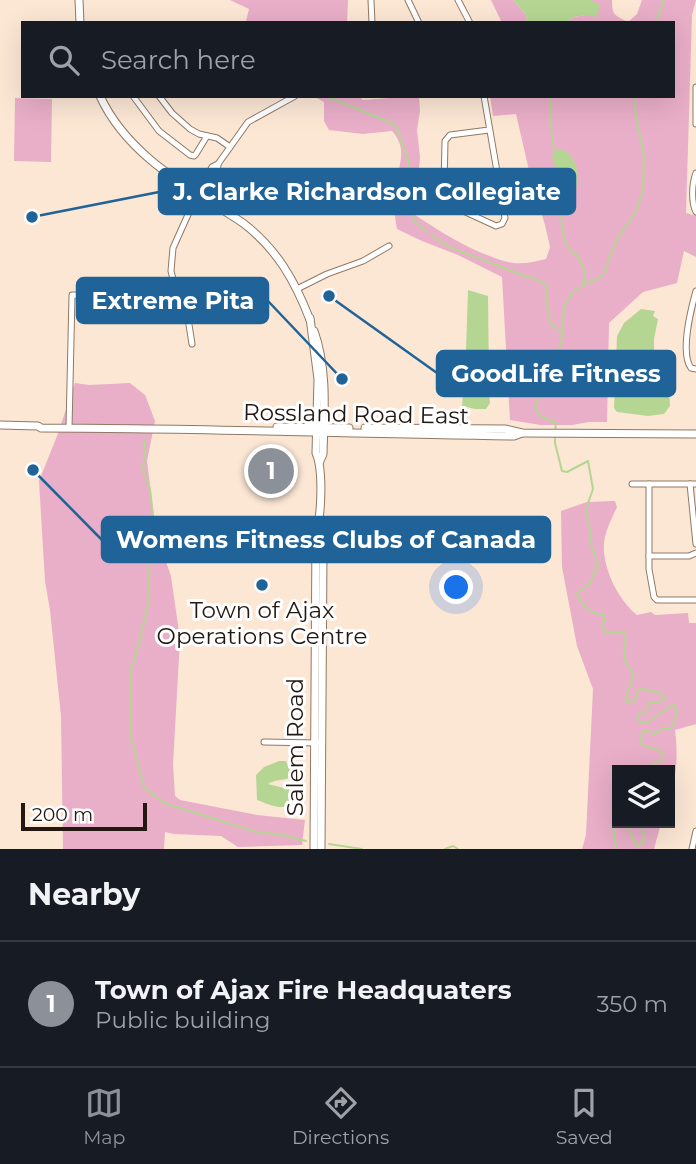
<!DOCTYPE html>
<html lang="en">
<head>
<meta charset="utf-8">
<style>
  body { margin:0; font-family:Montserrat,sans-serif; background:#20242c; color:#f1f3f6 }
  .controls { position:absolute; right:21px; bottom:21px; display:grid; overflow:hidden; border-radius:0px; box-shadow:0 7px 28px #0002 }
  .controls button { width:63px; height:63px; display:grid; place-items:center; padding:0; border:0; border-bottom:2px solid #363941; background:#171b24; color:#f1f3f6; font:35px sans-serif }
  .scale { position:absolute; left:21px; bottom:18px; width:126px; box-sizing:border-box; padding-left:7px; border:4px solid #221811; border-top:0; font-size:19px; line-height:24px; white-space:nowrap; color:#221811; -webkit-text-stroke:5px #fff; paint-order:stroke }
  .you { position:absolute; left:457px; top:588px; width:24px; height:24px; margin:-18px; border:5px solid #fff; border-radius:50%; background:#1a73e8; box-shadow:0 0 0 10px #1a73e833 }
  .badge { display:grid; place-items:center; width:46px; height:46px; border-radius:50%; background:#8c9099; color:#fff; font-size:23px; font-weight:700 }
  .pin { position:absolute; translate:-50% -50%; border:4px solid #fff; box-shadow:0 2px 7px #0006 }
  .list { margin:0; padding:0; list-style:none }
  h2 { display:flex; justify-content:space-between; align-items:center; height:91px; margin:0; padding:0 28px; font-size:30px }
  h2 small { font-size:23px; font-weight:400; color:#9ea1a6 }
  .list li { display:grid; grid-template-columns:46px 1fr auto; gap:21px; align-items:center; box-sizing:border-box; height:126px; padding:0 28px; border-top:2px solid #363941 }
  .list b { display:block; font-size:26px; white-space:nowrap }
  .list p { margin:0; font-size:23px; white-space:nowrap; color:#9ea1a6 }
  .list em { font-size:23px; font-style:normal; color:#9ea1a6 }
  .icon { flex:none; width:38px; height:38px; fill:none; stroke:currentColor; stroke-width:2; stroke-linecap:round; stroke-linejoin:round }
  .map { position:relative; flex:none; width:696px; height:849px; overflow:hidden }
  .search { position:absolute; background:#171b24; box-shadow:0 7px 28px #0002; left:21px; right:21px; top:21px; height:77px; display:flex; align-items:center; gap:18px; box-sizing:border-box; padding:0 24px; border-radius:0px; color:#9ea1a6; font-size:26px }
  .sheet { height:217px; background:#171b24 }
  nav { display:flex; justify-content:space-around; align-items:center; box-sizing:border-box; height:98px; border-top:2px solid #363941; background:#171b24; font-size:19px; color:#9ea1a6 }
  nav a { display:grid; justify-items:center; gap:4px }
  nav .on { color:#8c9099 }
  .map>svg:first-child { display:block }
  .green { fill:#e9aec8 }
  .water { fill:#b5d693 }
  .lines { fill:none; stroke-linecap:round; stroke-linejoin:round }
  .stream { stroke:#b5d693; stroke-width:2 }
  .street-casing { stroke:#907864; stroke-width:7 }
  .secondary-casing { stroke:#907864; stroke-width:9 }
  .street { stroke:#fff; stroke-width:5 }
  .secondary { stroke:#fff; stroke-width:7 }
  .poi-dot { fill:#1f6398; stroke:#fff; stroke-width:2.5 }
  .labels { text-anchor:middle; stroke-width:6; stroke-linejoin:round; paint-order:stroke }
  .street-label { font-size:23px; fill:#221811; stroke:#fff }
  .poi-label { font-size:23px; fill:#221811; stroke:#fff }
  .leader { fill:none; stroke:#1f6398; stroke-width:2.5 }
  .callout-dot { fill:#1f6398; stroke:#fff; stroke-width:2.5 }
  .callout { fill:#1f6398; stroke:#1f6398; stroke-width:2.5 }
  .callout-label { font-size:24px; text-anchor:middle; font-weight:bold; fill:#fff }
</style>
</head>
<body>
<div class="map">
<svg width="696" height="849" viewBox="0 0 696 849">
  <rect width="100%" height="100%" fill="#fce7d5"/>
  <g class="green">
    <polygon points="230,0 348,0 347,23 247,23 246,21 249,9"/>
    <polygon points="491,0 513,0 523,11 527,17 525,23 502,23"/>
    <path d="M591 0H612C612 16 615 15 628 22L637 14 642 0H696L692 15 686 213 696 216V257L684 251 677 283 643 292 609 323 607 422H589L572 425H541L510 420 502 277 458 255 422 241 397 229C394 214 394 199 396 184 399 163 408 149 392 131L363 134 329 130 324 121V102L313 96H358L363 100 419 96 420 111 417 130 420 157 415 215C442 233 476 254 508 262 520 265 534 262 546 259L550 247 545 225 531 179 516 114 493 116 490 96H673V23H566L574 17 585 15 593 2Z"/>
    <polygon points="15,98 52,99 51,162 14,161"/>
    <polygon points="75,383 89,385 130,383 145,395 155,421 147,461 156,533 171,576 180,639 173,764 175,796 180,800 257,815 305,820 302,845 238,847 221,836 174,834 165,832 164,849 63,849 61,716 50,610 45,581 39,481 57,436"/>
    <path d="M615 501 617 507C612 518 605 531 604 543 602 567 618 600 637 615L651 612 655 615 688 613 689 623H696V724L675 730C678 753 677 775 670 797V770H617V823H661L654 849H582L586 835 593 689 577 646 562 567 561 511 587 502Z"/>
  </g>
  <g class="water">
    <polygon points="513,0 591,0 600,5 597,17 585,15 574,17 566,23 525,23 527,17 523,11"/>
    <path d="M562 149C579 159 580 176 575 193L554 192 551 184 555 166 552 156 554 151Z"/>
    <polygon points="468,290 488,296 489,381 475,384 476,388 489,391 490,403 486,409 475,409 462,406 466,362 468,359 480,360 479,356 468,355 466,351"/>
    <polygon points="641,309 655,311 653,316 658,319 654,339 654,380 659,385 669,389 670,406 664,414 648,416 617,412 614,408 617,336 624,323"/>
    <path d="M279 761H286L288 767 291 768 295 765C295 785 280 776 268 784L292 790 294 792 293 803C283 812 268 804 257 800L256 775 264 767Z"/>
  </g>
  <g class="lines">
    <g class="stream">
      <polyline points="656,23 664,0"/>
      <polyline points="550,96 550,119 554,151"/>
      <polyline points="328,97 394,124 398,131 408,160 411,209 415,222 428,232"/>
      <polyline points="561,192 562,231 568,248 577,256 585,270 584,283"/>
      <polyline points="432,235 447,246 527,277 535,278 546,285 548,313 552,325 561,332"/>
      <polyline points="555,431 556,423 539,415 535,406 542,390 538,368 546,360 552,360 555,357 561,343 564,307 572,293 584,284 598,279 603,275 617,239 635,213 643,191 644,157 635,111 635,96"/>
      <path d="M555 436V443L562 471 567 472 588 461 593 489 586 509V517L591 530 590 541 598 564 589 585 578 592 577 594C583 607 590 614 605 615L603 626 604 632 608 633H625C627 643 621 655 626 663 628 667 632 669 634 673L626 698 627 702 635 700 640 688 663 694 665 698 663 701 649 703 647 710 644 713 641 712 637 716 640 722 646 723 671 706 674 705C679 713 675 720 671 728H663L654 735 649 731H644L641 736V743L646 747 659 749 663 754C661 760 661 763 654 763L651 770"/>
      <polyline points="144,439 145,448 143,470 150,489 154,525 150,545 148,604 140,639 131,670 130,733 144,787 164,803 196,813 257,832 283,835 306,841"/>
      <path d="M617 815C611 825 614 838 617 849"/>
      <polyline points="626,823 635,843 638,847 645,839 641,823"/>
      <polyline points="329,844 362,849"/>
      <polyline points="445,849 453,846 458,849"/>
    </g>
    <g class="street-casing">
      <g id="street">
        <polyline points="371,0 372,23"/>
        <polyline points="408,0 419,23"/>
        <polyline points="458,0 470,23"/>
        <polyline points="696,87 696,124"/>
        <polyline points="133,96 159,131 190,155 194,156 196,154 207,136"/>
        <polyline points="159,96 172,113 190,129 199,134 217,138 230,147"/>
        <polyline points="484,96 505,218 502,224 496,226 459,209 451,204 447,198 444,187 445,141 450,135 489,130"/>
        <path d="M696 173C692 183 691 202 696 212"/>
        <polyline points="203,191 202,186 212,167 218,164 248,122 295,96"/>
        <path d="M202 193C210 186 218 177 218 164"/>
        <polyline points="191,208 173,248 171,271 174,283 187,312 192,344"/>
        <polyline points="297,289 327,274 363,261 389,246"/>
        <path d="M696 291C691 309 680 353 691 368L696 369"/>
        <polyline points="69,428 72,295 180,297"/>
        <polyline points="632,484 696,484"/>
        <polyline points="649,484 649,569 654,597 657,600 696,600"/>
        <polyline points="690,484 696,544"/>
        <polyline points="649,556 689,556 696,553"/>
        <polyline points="264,742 317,743"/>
        <polyline points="692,849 696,831"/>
      </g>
    </g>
    <g class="secondary-casing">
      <g id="secondary">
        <polyline points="79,0 80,23"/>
        <path d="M100 96C128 157 190 188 243 223 277 249 295 281 310 320"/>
        <path d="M310 318 318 379 316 453C323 468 322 515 316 530L314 849"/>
        <path d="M314 331C328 370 324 413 323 454L320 461"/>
        <path d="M0 425 38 426 41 428C198 428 356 434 514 436L522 433"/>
        <polyline points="277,427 349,428"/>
        <polyline points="365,428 505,429 522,433 696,434"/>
        <polyline points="320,522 323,530 323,553 321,849"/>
      </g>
    </g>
    <use href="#street" class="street"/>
    <use href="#secondary" class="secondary"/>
  </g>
  <circle class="poi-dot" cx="262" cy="585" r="7"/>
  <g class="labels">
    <g class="street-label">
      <text transform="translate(356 414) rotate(1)" y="8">Rossland Road East</text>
      <text transform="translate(295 747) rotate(-90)" y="8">Salem Road</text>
    </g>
    <g class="poi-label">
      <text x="262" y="618">Town of Ajax<tspan x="262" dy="26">Operations Centre</tspan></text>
    </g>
  </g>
  <path class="leader" d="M32 217L159 192M342 379L268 301M329 296L437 373M33 470L102 540"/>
  <g class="callout-dot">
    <circle cx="32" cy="217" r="7"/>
    <circle cx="342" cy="379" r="7"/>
    <circle cx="329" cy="296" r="7"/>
    <circle cx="33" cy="470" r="7"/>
  </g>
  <g class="callout">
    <rect x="159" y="169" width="416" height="45" rx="7"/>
    <rect x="77" y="278" width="191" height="45" rx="7"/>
    <rect x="437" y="351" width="238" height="45" rx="7"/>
    <rect x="102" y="517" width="448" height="45" rx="7"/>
  </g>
  <g class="callout-label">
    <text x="367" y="200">J. Clarke Richardson Collegiate</text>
    <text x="173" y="309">Extreme Pita</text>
    <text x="556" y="382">GoodLife Fitness</text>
    <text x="326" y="548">Womens Fitness Clubs of Canada</text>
  </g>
</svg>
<div class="controls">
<button><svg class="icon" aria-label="layers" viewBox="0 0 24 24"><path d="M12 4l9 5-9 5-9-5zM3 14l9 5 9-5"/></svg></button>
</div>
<div class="scale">200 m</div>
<div class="you"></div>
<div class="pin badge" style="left:271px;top:471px">1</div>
<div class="search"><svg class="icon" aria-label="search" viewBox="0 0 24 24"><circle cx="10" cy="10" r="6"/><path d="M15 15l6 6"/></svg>Search here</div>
</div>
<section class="sheet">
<h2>Nearby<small></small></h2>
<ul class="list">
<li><span class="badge">1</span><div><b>Town of Ajax Fire Headquaters</b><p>Public building</p></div><em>350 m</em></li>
</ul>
</section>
<nav>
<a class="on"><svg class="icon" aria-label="map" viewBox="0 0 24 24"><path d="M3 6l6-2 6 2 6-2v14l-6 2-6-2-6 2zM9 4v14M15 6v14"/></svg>Map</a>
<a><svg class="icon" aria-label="directions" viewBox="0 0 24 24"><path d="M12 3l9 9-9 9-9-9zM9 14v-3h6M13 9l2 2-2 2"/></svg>Directions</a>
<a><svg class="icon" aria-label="saved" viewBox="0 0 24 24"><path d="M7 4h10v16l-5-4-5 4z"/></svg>Saved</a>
</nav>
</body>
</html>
